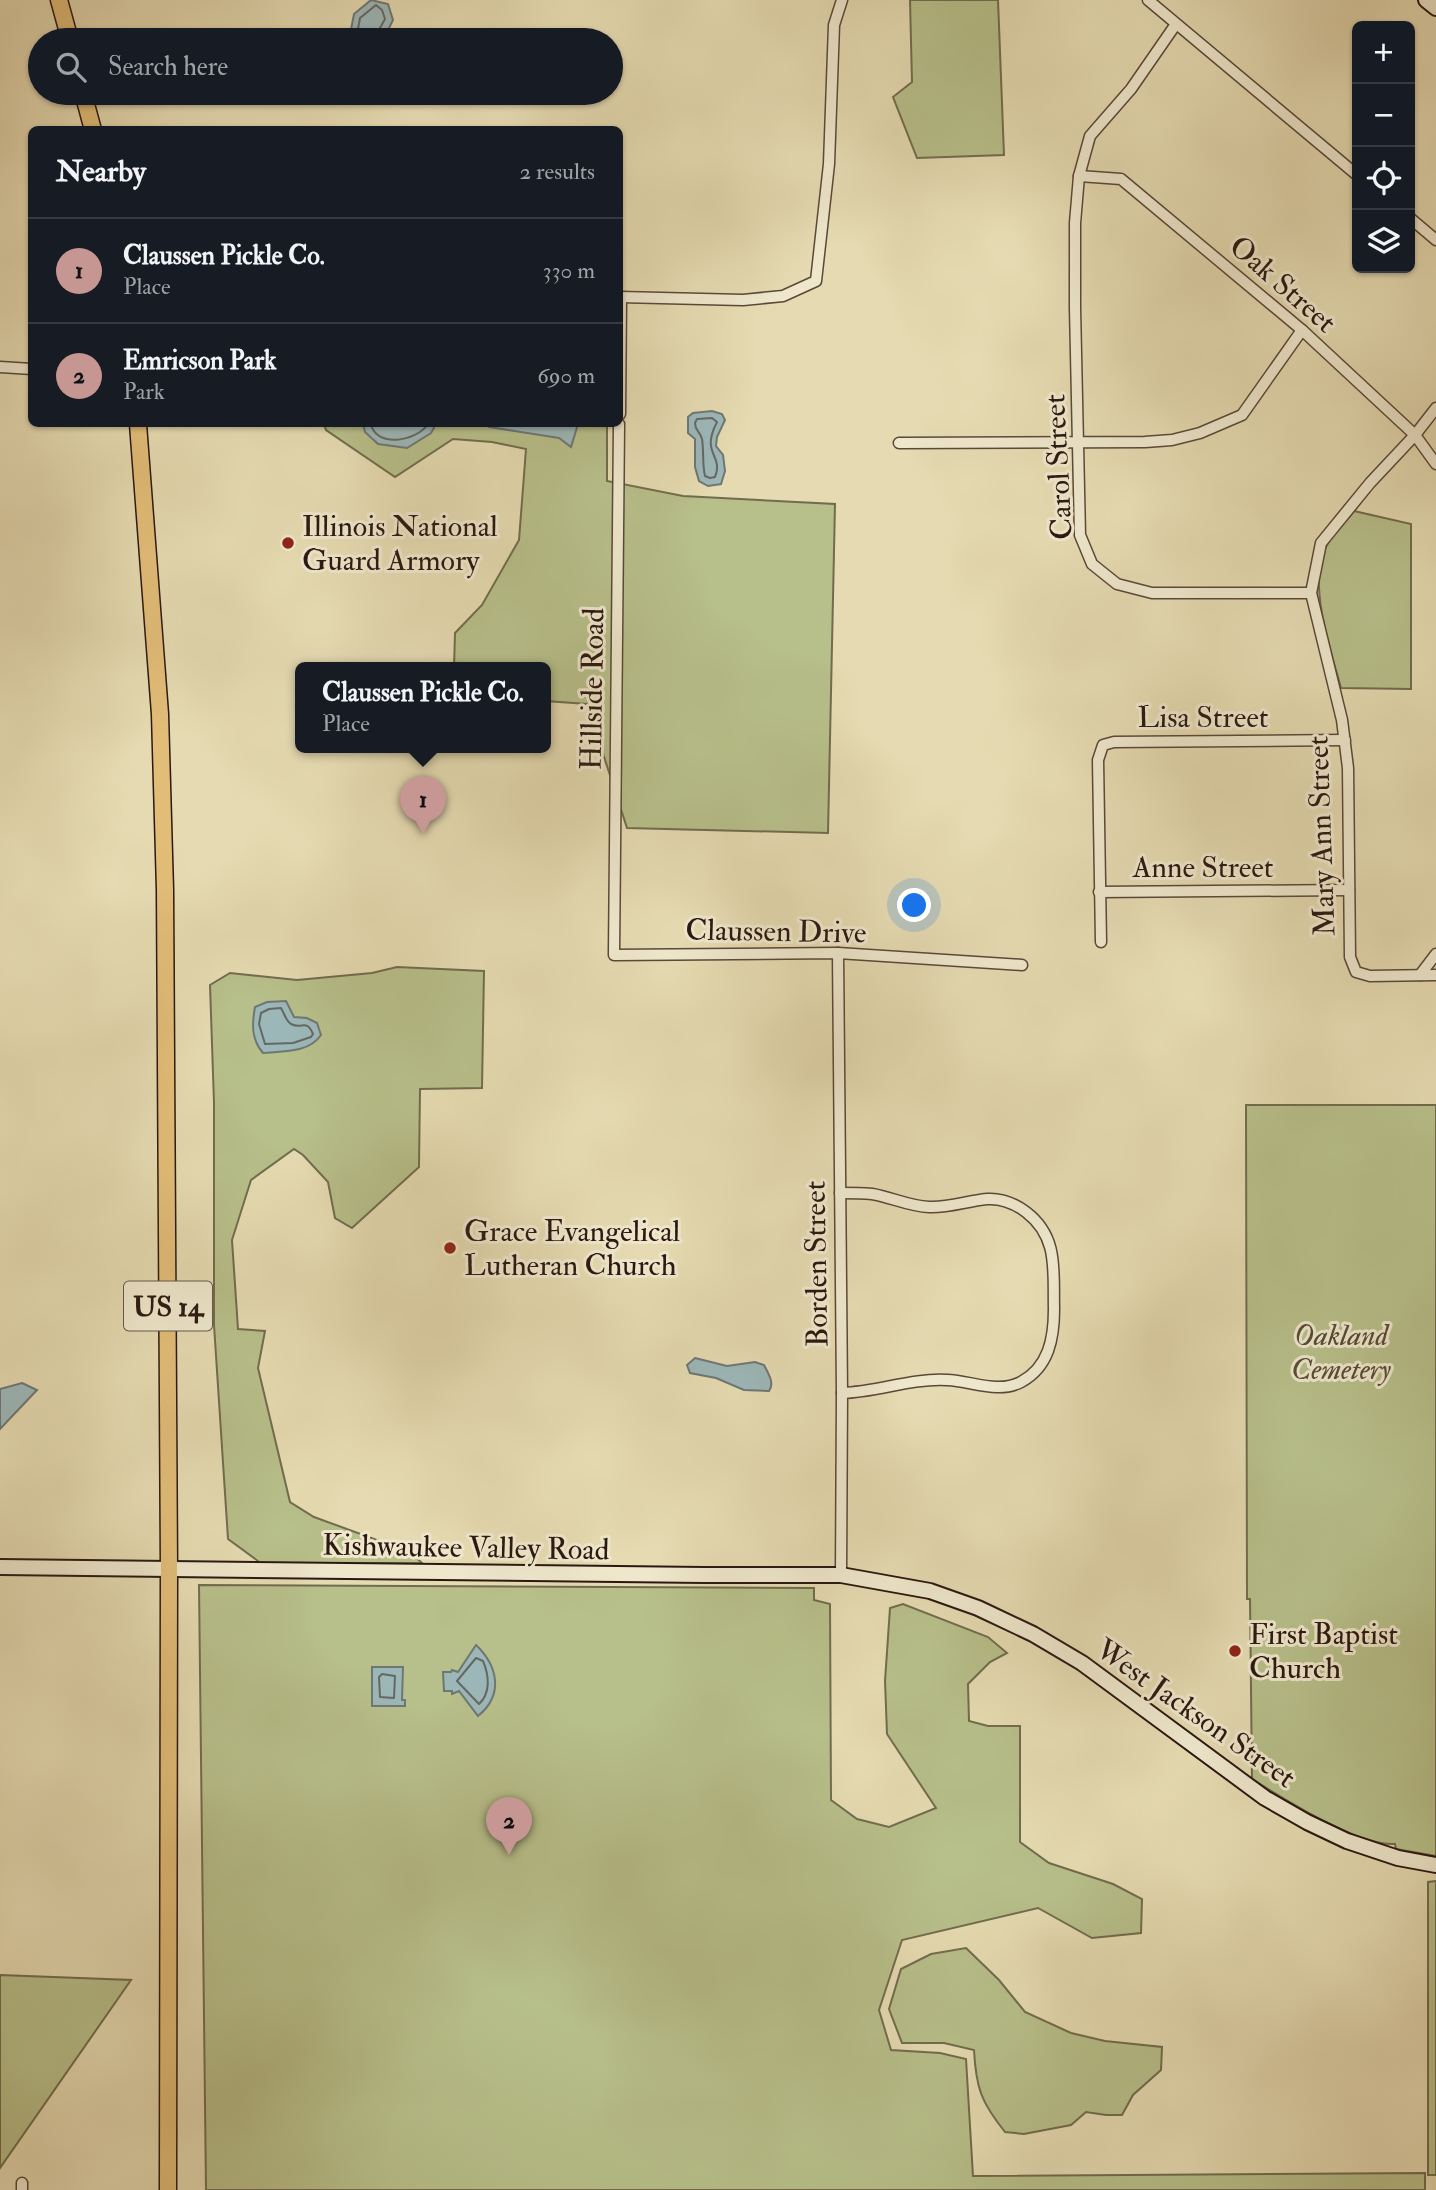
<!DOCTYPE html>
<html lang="en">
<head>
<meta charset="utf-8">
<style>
  body { margin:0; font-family:"IM FELL Double Pica",serif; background:#20242c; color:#f1f3f6 }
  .controls { position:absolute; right:21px; top:21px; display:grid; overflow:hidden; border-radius:10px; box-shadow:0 2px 5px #0004 }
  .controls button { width:63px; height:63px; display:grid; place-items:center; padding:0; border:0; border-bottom:2px solid #363941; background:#171b24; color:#f1f3f6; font:35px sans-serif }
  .you { position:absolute; left:915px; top:906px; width:24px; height:24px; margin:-18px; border:5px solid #fff; border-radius:50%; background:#1a73e8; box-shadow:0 0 0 10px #1a73e833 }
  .badge { display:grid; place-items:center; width:46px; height:46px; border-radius:50%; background:#c59692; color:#111; font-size:23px; font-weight:700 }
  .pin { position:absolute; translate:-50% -58px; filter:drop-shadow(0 2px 4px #0008) }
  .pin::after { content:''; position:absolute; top:37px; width:24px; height:21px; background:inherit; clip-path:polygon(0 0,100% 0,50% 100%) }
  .popup { position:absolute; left:295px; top:662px; width:256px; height:91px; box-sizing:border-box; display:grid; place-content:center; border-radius:10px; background:#171b24; filter:drop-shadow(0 2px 5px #0005); font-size:23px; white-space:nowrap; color:#9ea1a6 }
  .popup b { font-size:26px; color:#f1f3f6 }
  .popup::after { content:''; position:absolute; left:50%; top:100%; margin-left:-14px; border:14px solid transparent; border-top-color:#171b24 }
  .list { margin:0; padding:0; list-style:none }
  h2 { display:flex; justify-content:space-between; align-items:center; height:91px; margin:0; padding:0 28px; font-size:30px }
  h2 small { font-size:23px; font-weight:400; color:#9ea1a6 }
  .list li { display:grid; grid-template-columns:46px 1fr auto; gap:21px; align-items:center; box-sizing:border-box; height:105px; padding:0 28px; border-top:2px solid #363941 }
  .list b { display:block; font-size:26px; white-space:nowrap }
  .list p { margin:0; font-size:23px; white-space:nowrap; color:#9ea1a6 }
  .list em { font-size:23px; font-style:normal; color:#9ea1a6 }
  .icon { flex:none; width:38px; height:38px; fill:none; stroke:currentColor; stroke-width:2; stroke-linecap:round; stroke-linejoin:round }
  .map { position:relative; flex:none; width:1436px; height:2190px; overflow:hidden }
  .search { position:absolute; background:#171b24; box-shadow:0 2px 5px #0004; left:28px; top:28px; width:595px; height:77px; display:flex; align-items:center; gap:18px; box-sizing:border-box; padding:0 24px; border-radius:38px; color:#9ea1a6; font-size:26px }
  .panel { position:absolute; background:#171b24; box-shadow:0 2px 5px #0004; left:28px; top:126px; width:595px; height:301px; border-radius:10px }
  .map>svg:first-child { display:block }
  .green { fill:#b7bf8a; stroke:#716c4e; stroke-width:2 }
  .water { fill:#9cb7b8; stroke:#6f7775; stroke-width:2 }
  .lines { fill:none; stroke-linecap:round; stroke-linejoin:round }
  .shore { stroke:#646864; stroke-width:2 }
  .street-casing { stroke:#5a4839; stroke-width:13 }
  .secondary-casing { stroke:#2b1811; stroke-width:18 }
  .primary-casing { stroke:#2b1811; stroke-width:19 }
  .street { stroke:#eee7cc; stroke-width:10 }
  .secondary { stroke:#eee7cc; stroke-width:14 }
  .primary { stroke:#e2bd78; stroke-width:16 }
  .poi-dot { fill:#8f2418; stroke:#eee7cc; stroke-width:2.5 }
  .labels { text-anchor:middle; stroke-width:6; stroke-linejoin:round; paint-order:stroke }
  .shield { fill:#eee7cc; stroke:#665649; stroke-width:2 }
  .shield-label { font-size:28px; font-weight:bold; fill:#2b1811 }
  .street-label { font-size:30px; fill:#2b1811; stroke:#eee7cc }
  .poi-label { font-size:30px; fill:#2b1811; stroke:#eee7cc; text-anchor:start }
  .park-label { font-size:30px; font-style:italic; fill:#554a35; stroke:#eee7cc }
</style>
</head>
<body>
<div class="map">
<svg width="1436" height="2190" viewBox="0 0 1436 2190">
  <rect width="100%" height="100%" fill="#e5dab1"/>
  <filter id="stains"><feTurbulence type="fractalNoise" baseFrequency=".00286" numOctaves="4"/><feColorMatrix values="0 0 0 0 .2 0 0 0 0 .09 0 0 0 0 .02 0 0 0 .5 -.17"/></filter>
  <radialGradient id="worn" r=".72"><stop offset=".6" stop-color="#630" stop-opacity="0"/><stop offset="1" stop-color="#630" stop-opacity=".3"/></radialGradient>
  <g class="green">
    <polygon points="910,0 998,0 1004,155 917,158 893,97 912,82"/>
    <polygon points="324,424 607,424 607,481 683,496 835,504 828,833 627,828 587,704 546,701 546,668 454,668 455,633 482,605 519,540 526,449 492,442 453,439 395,477 326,430"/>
    <path d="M1354 511 1411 524V689L1341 688C1331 651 1306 580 1327 545 1334 533 1345 522 1354 511Z"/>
    <polygon points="397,967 484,971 482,1088 420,1089 419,1167 352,1228 335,1218 328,1182 303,1155 294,1149 251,1180 232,1240 238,1329 265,1331 258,1368 290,1502 314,1517 410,1552 422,1563 262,1564 228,1539 214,1325 214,1103 210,985 230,973 297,980 372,973"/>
    <path d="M1246 1105H1436V1856L1396 1849 1395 1844C1357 1846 1286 1800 1252 1779L1250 1599H1247Z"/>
    <polygon points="199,1585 814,1588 814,1600 830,1604 831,1800 857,1819 889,1827 936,1808 887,1734 885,1681 890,1608 903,1604 988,1637 1007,1653 990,1662 968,1684 969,1721 988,1726 1020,1726 1020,1842 1049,1863 1113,1884 1142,1899 1141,1933 1092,1938 1038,1908 902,1940 879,2010 891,2050 940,2053 966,2059 973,2176 1425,2173 1425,2190 206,2190"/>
    <polygon points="1436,1881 1436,2175 1428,2175 1428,1882"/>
    <path d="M966 1948 999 1980 1025 2012 1071 2033 1105 2041 1162 2047 1161 2070 1133 2095 1122 2115H1106L1086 2112 1071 2125 1024 2134 1005 2132C981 2102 976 2088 974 2050L944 2043H902L889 2009 901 1969 931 1954Z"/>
    <polygon points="0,1975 131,1980 0,2168"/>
  </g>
  <g class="water">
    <polygon points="371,0 388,4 393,20 383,40 349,40 354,14"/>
    <polygon points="712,411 722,414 725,420 717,437 716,446 723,455 725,471 721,484 708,486 699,481 695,467 695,439 688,433 688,417 693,413"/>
    <polygon points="363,424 436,424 431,433 407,448 378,444 365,432"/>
    <polygon points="485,424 578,424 571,447 559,438 489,427"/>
    <path d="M286 1001 294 1017 307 1018 317 1023 321 1035C309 1053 283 1051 263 1053 251 1039 252 1024 255 1007L267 1002Z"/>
    <path d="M695 1358 727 1366 755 1362 764 1365C768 1373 775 1383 769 1391L744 1390 716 1378 690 1373 687 1365Z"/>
    <polygon points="22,1383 37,1390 0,1429 0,1389"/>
    <path d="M476 1645C498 1666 504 1695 478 1716L459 1691 452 1694V1691H444L443 1672H451L452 1670 458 1672Z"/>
    <polygon points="372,1667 403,1667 402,1700 405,1700 405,1706 372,1706"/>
  </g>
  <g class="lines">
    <g class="shore">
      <polyline points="356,40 360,18 376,5 382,10 385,19 376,35 376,40"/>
      <path d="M712 418 717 422C700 455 724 454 715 477L710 478 705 476C702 463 704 451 702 439 700 431 695 431 695 423L697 419Z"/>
      <path d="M371 424C376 448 416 442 428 424"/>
      <path d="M281 1008C284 1013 286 1021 291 1024 302 1030 306 1018 313 1034L311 1037 293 1043 265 1044 259 1024 261 1013 269 1009Z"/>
      <path d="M476 1658 483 1661C489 1675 491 1693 479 1704L457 1681Z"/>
      <polygon points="382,1674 395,1676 394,1698 380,1697 379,1677"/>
    </g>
    <g class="street-casing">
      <g id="street">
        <polyline points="1148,0 1357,175"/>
        <polyline points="1176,24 1131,89 1090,136 1079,176 1075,223 1075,308 1080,535 1092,564 1117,584 1152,593 1311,593"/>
        <polyline points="1079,176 1121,179 1302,330 1415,435 1436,464"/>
        <polyline points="1410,218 1436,240"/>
        <polyline points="620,297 743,300 783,296 816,281 829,164 834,25 842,0"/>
        <polyline points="0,367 32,369"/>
        <polyline points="1436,408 1415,435 1370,483 1321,543 1311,593 1342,720 1348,768 1350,957 1356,972 1370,976 1436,975"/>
        <polyline points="620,414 621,297"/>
        <polyline points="619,424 614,955 838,953 1022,965"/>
        <polyline points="899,443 1145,442 1172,440 1200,433 1242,415 1302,330"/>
        <polyline points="1099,892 1349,890"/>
        <polyline points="1101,942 1098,760 1103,745 1114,742 1345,740"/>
        <polyline points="838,953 842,1393 841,1575"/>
        <polyline points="1420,975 1436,954"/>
        <path d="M840 1193C850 1193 861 1193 872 1194 891 1197 908 1206 929 1207 948 1208 967 1201 987 1199 1002 1198 1014 1203 1026 1212 1059 1237 1053 1271 1054 1309 1054 1338 1049 1367 1021 1382 998 1394 972 1381 947 1380 911 1378 878 1392 842 1393"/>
        <polyline points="22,2190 22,2183"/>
      </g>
    </g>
    <g class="secondary-casing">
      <g id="secondary">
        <polyline points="1426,0 1436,8"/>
        <polyline points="0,1567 704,1575 841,1575 930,1591 978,1608 1033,1634 1082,1663 1265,1798 1307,1822 1347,1841 1398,1858 1436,1865"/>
      </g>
    </g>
    <g class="primary-casing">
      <g id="primary">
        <polyline points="59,0 70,40"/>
        <polyline points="83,93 93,130"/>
        <polyline points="138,424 160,714 165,890 169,1570 168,2190"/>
      </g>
    </g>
    <use href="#street" class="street"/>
    <use href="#secondary" class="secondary"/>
    <use href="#primary" class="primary"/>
  </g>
  <g class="poi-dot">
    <circle cx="288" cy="543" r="7"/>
    <circle cx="450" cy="1248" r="7"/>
    <circle cx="1235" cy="1651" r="7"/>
  </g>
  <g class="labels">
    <rect class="shield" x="124" y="1281.5" width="88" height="49" rx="5"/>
    <g class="shield-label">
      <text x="168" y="1316">US 14</text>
    </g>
    <g class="street-label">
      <text transform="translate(1283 284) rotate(41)" y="10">Oak Street</text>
      <text transform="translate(1058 467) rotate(-93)" y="10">Carol Street</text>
      <text transform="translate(592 689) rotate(-89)" y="10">Hillside Road</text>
      <text x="1203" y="727">Lisa Street</text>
      <text transform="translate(1321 836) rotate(-92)" y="10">Mary Ann Street</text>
      <text x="1203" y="877">Anne Street</text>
      <text transform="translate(776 931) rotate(1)" y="10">Claussen Drive</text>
      <text transform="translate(816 1264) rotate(-91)" y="10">Borden Street</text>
      <text transform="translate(466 1547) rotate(1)" y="10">Kishwaukee Valley Road</text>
      <text transform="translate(1196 1713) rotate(35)" y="10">West Jackson Street</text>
    </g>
    <g class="poi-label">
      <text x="302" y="536">Illinois National<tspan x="302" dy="34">Guard Armory</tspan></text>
      <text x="464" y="1241">Grace Evangelical<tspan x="464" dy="34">Lutheran Church</tspan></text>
      <text x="1249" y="1644">First Baptist<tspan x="1249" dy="34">Church</tspan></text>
    </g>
    <g class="park-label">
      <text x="1341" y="1345">Oakland<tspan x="1341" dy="34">Cemetery</tspan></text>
    </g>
  </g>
  <rect width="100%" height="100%" filter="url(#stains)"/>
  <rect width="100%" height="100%" fill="url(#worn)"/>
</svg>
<div class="controls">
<button>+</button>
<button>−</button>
<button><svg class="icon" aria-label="locate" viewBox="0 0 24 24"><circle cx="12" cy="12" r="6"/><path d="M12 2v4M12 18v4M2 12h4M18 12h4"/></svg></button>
<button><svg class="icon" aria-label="layers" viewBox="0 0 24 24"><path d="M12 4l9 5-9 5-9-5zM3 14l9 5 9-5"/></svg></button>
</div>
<div class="you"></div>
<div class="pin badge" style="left:423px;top:834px">1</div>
<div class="popup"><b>Claussen Pickle Co.</b>Place</div>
<div class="pin badge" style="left:509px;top:1855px">2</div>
<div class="search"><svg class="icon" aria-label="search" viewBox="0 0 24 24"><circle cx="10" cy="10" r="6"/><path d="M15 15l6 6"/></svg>Search here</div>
<section class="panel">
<h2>Nearby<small>2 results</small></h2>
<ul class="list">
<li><span class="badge">1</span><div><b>Claussen Pickle Co.</b><p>Place</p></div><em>330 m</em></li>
<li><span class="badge">2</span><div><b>Emricson Park</b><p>Park</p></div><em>690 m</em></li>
</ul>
</section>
</div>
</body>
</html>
